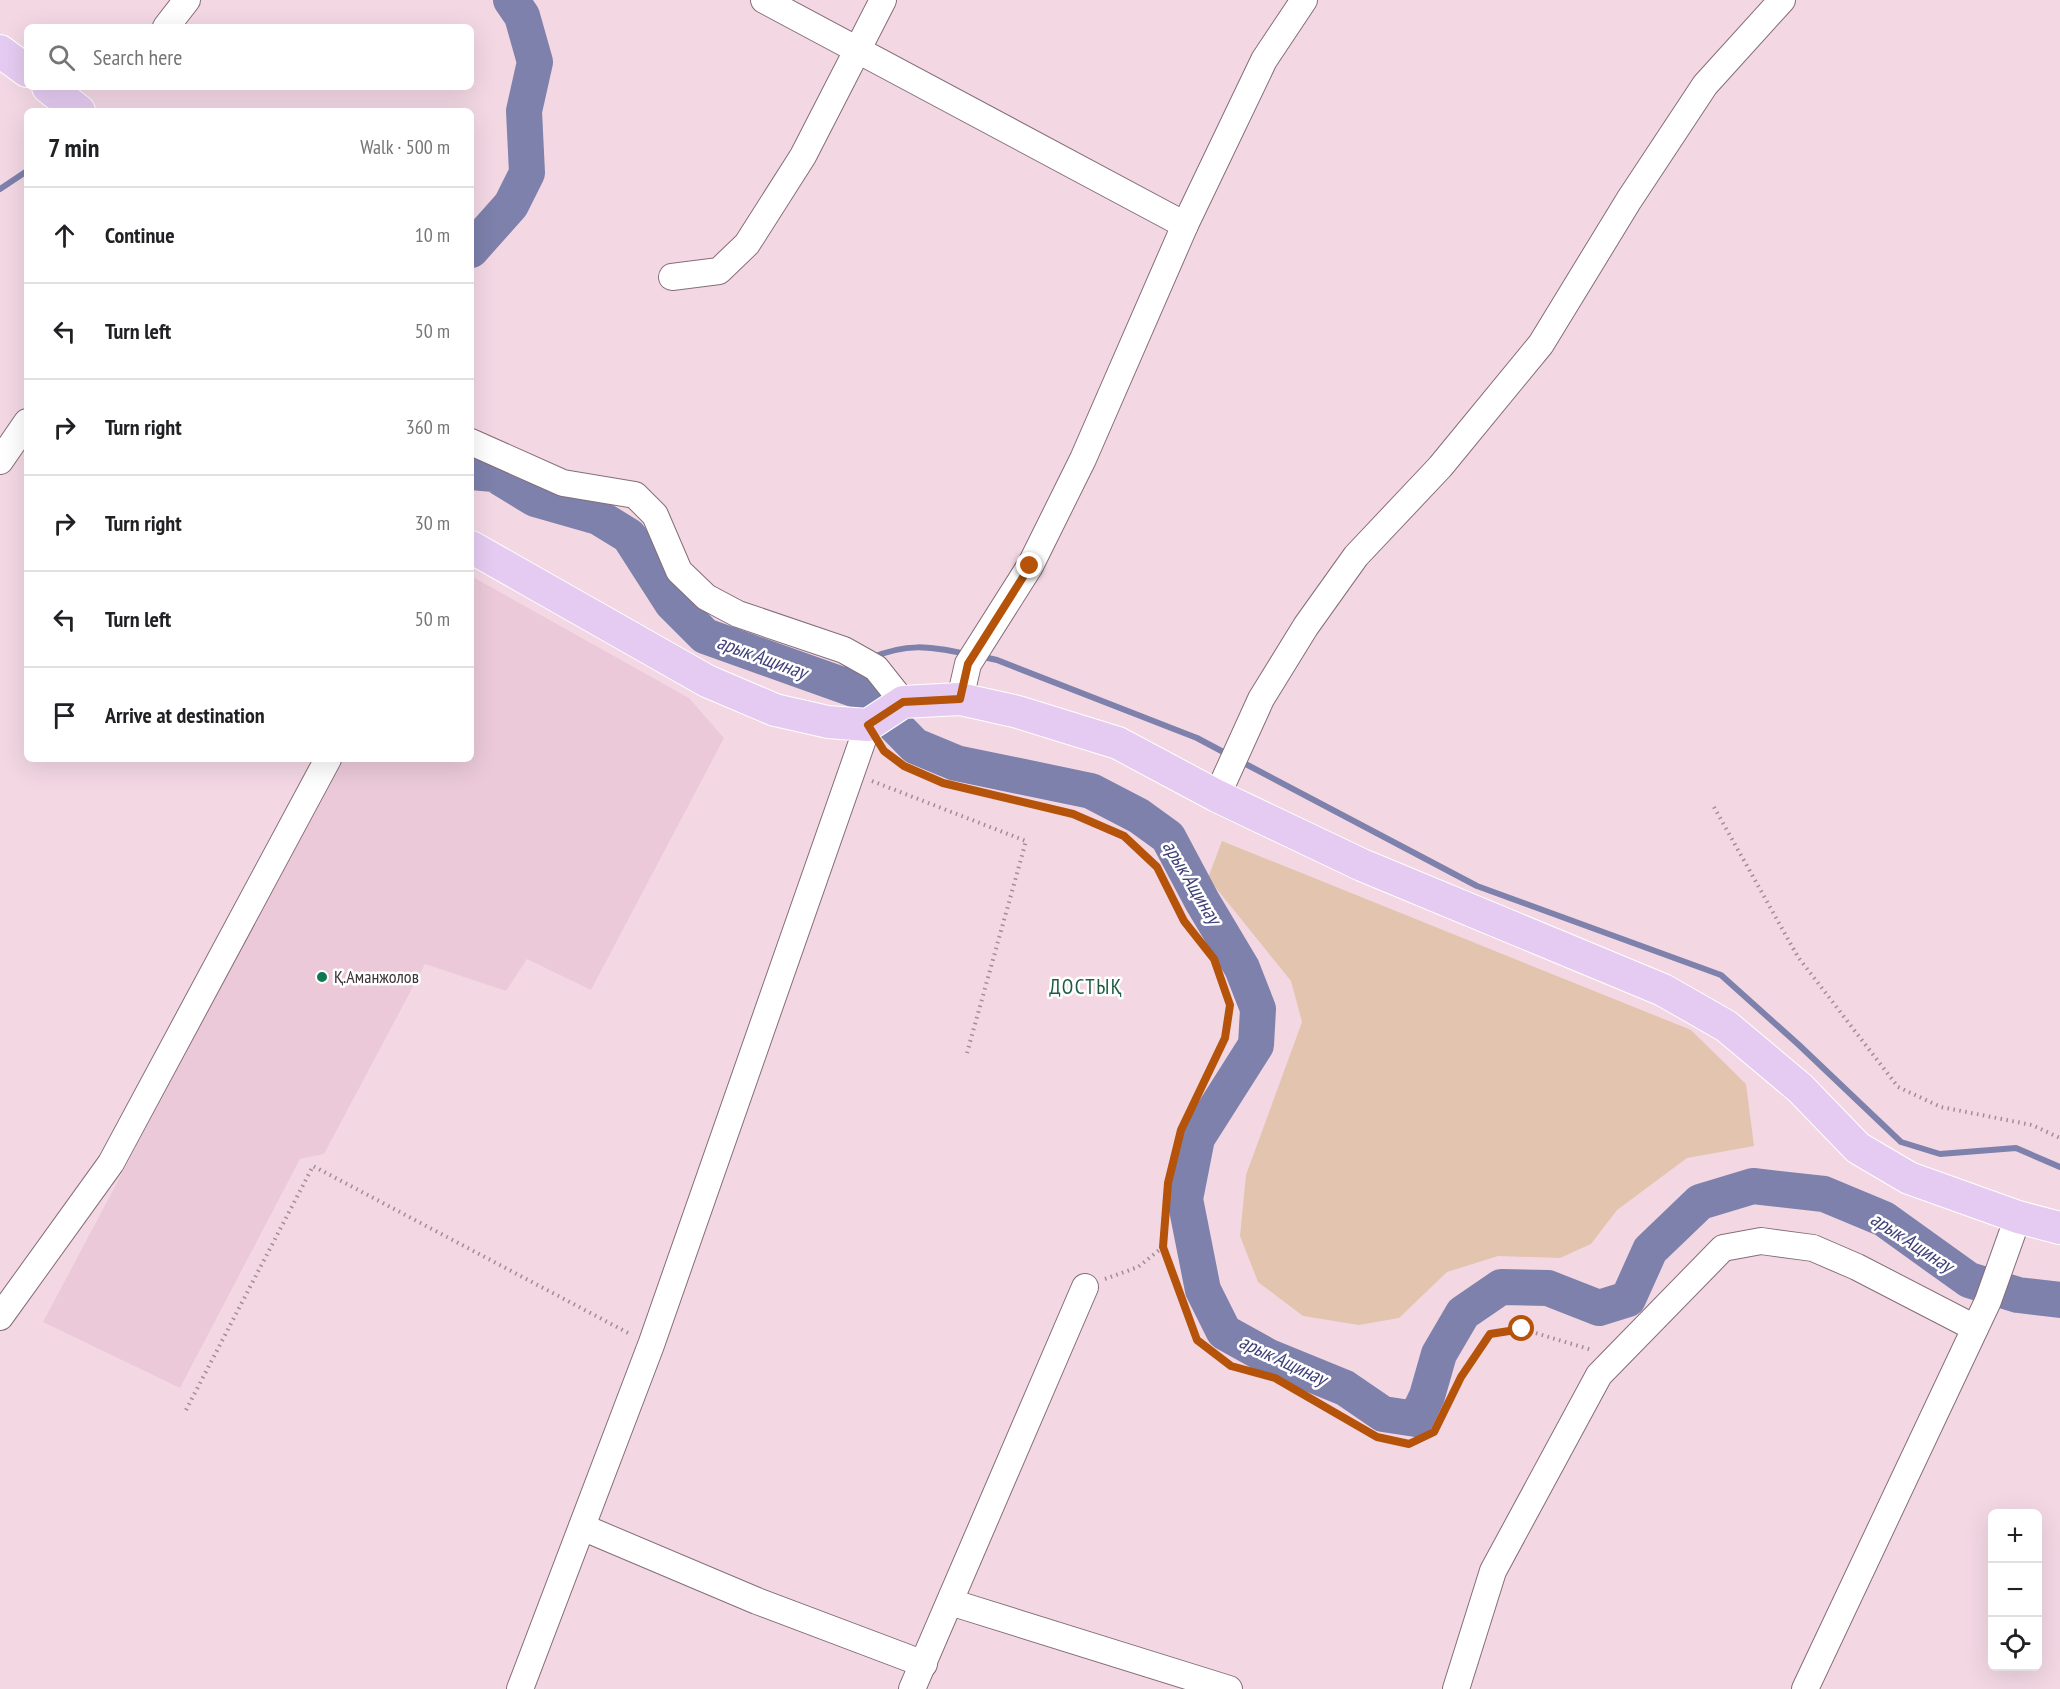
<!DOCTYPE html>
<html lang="en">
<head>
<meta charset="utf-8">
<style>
  body { margin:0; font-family:"PT Sans Narrow",sans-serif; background:#f6f6f6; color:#202124 }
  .controls { position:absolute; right:18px; bottom:18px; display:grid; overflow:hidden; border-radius:9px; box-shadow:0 6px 24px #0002 }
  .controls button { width:54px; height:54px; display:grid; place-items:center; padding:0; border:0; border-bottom:2px solid #e0e0e0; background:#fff; color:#202124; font:30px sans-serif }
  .stop { position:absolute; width:18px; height:18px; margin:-14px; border:4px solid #b45309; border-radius:50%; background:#fff }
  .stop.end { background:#b45309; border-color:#fff; box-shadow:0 2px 6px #0008 }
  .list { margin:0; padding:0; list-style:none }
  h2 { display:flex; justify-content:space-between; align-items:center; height:78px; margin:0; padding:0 24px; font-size:26px }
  h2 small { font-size:20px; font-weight:400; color:#757577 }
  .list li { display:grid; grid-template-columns:39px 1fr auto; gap:18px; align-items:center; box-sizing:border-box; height:96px; padding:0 24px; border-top:2px solid #e0e0e0 }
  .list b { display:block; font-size:22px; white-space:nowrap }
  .list em { font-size:20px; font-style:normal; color:#757577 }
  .icon { flex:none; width:33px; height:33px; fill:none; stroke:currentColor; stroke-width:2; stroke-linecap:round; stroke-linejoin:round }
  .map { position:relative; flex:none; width:2060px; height:1689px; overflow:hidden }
  .search { position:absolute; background:#fff; box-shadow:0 6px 24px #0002; left:24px; top:24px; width:450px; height:66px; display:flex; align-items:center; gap:15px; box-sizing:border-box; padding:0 21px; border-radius:9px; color:#757577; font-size:22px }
  .panel { position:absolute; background:#fff; box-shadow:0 6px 24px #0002; left:24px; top:108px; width:450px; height:654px; border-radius:9px }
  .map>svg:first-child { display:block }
  .built { fill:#ebc9d8 }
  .green { fill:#e3c4ae }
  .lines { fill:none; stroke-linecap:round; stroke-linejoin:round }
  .stream { stroke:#7d81ab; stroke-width:6 }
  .river { stroke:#7d81ab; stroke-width:36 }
  .minor-casing { stroke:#856d78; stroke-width:28 }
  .major-casing { stroke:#fff; stroke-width:34 }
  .path { stroke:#a18d96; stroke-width:4; stroke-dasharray:1.5 4.5; stroke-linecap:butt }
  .minor { stroke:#fff; stroke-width:26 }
  .major { stroke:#e5cbf1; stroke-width:32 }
  .route { stroke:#b45309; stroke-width:8 }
  .poi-dot { fill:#0f7851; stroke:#fff; stroke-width:2 }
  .labels { text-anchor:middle; stroke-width:5; stroke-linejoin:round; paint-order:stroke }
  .poi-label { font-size:18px; fill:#3e3338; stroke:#fff; text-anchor:start }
  .water-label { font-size:20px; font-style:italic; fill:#40417a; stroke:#fff }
  .quarter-label { font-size:21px; letter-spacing:1.5px; fill:#1c5d41; stroke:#fff }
</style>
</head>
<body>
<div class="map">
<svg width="2060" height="1689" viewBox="0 0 2060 1689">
  <rect width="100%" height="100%" fill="#f3d8e4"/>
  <polygon class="built" points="471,576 689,698 724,738 591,990 527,959 506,991 425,964 324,1154 300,1159 180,1388 43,1322 342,759 471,759"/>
  <polygon class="green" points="1222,841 1691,1030 1746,1084 1754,1146 1687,1158 1617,1210 1591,1244 1560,1258 1498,1256 1447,1272 1399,1318 1359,1325 1303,1316 1258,1282 1240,1236 1246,1175 1302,1022 1291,981 1208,878"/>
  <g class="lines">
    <g class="stream">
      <polyline points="0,189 27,171"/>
      <polyline points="979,656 997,660 1197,738 1229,755"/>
      <path d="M871 658C906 643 929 646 966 654"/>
      <polyline points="824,679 856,665"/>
      <polyline points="1240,761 1477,886 1721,975 1799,1045 1901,1142 1940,1154 2016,1148 2060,1167"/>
    </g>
    <g class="river">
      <polyline points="471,250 511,205 527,173 524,111 535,62 522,16 511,0"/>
      <polyline points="471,472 494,474 535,499 598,517 629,536 672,603 705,636 862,692 915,746 956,763 1091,791 1139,816 1168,837 1202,901 1242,968 1258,1009 1256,1045 1197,1138 1185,1199 1203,1290 1224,1332 1269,1357 1345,1388 1383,1414 1416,1419 1427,1396 1439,1354 1463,1313 1501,1287 1548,1288 1599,1308 1628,1299 1650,1250 1700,1202 1753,1186 1824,1194 1884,1219 1969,1280 2018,1295 2060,1300"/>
    </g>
    <g class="minor-casing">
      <g id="minor">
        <polyline points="764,0 1185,225"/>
        <polyline points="166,27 187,0"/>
        <polyline points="672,277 719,271 747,244 803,156 883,0"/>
        <polyline points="471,442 563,483 635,495 655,515 679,571 706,597 738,614 844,650 876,668 903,702"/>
        <polyline points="0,461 27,422"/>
        <polyline points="960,699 968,664 1030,566 1083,459 1185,225 1264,60 1304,0"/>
        <polyline points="1217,796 1261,699 1306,626 1356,556 1440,467 1541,344 1629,200 1705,85 1782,0"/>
        <polyline points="0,1317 111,1163 328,759"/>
        <polyline points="582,1527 757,1601 924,1664"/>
        <polyline points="950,1602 1229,1689"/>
        <polyline points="520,1689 651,1345 868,725"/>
        <polyline points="912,1689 1085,1287"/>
        <polyline points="1456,1689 1493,1571 1599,1375 1723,1248 1761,1241 1813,1248 1857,1267 1975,1328"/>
        <polyline points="1805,1689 1988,1301 2018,1217"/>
      </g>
    </g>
    <g class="major-casing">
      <g id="major">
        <polyline points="0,51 27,71"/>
        <polyline points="48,87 79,111"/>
        <polyline points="471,547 707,681 775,710 828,722 868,725 903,702 960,699 1018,712 1118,743 1217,796 1362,865 1663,990 1726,1026 1800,1088 1858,1148 1909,1178 2018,1217 2060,1228"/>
      </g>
    </g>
    <g class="path">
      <polyline points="883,749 904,766 943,783 1073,814 1123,836 1157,867 1184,921 1214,959 1230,1005 1225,1038 1181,1130 1168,1183 1163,1247 1197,1340 1231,1366 1275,1378 1377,1437 1409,1445 1434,1432 1461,1377 1490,1334 1522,1329 1592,1350"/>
      <polyline points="872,781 1026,841 967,1053"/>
      <polyline points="1714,807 1798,957 1898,1087 1941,1107 2032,1125 2060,1138"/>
      <polyline points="1105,1279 1138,1267 1163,1247"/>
      <polyline points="186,1410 313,1166 632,1335"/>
    </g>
    <use href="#minor" class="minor"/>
    <use href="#major" class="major"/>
  </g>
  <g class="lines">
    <polyline class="route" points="1030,566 968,664 960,699 903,702 868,725 884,751 904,766 943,783 1073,814 1124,836 1157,867 1184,921 1214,959 1230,1005 1225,1038 1181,1130 1168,1183 1163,1247 1197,1340 1231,1366 1275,1378 1377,1437 1409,1444 1434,1432 1461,1377 1490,1334 1522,1329"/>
  </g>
  <circle class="poi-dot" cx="322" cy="977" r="6"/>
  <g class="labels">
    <g class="poi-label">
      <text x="334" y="983">Қ.Аманжолов</text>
    </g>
    <g class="water-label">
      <text transform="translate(762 657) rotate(20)" y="7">арык Ащинау</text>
      <text transform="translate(1192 882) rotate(59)" y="7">арык Ащинау</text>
      <text transform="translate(1912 1242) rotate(33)" y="7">арык Ащинау</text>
      <text transform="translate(1283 1360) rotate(25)" y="7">арык Ащинау</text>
    </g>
    <g class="quarter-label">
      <text x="1086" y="994">ДОСТЫҚ</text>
    </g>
  </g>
</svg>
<div class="controls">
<button>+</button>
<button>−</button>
<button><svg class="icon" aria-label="locate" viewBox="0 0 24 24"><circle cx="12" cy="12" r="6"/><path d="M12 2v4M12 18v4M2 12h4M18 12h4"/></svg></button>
</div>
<div class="stop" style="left:1522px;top:1329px"></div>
<div class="stop end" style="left:1030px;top:566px"></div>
<div class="search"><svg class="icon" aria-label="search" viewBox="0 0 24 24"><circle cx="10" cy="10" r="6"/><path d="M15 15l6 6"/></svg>Search here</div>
<section class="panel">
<h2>7 min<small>Walk · 500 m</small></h2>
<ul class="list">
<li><svg class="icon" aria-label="ahead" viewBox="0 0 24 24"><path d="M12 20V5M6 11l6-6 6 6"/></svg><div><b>Continue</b></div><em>10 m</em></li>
<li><svg class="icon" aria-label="left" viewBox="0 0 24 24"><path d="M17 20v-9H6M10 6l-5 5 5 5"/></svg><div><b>Turn left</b></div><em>50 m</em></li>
<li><svg class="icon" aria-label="right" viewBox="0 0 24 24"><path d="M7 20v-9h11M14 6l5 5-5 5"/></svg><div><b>Turn right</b></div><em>360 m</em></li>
<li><svg class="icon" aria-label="right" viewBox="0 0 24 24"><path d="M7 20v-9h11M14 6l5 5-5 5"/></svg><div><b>Turn right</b></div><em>30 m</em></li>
<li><svg class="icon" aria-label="left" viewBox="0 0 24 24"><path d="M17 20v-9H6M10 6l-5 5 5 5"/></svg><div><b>Turn left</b></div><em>50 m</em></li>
<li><svg class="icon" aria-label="arrive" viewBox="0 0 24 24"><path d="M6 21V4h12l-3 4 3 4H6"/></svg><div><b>Arrive at destination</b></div></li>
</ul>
</section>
</div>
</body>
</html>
